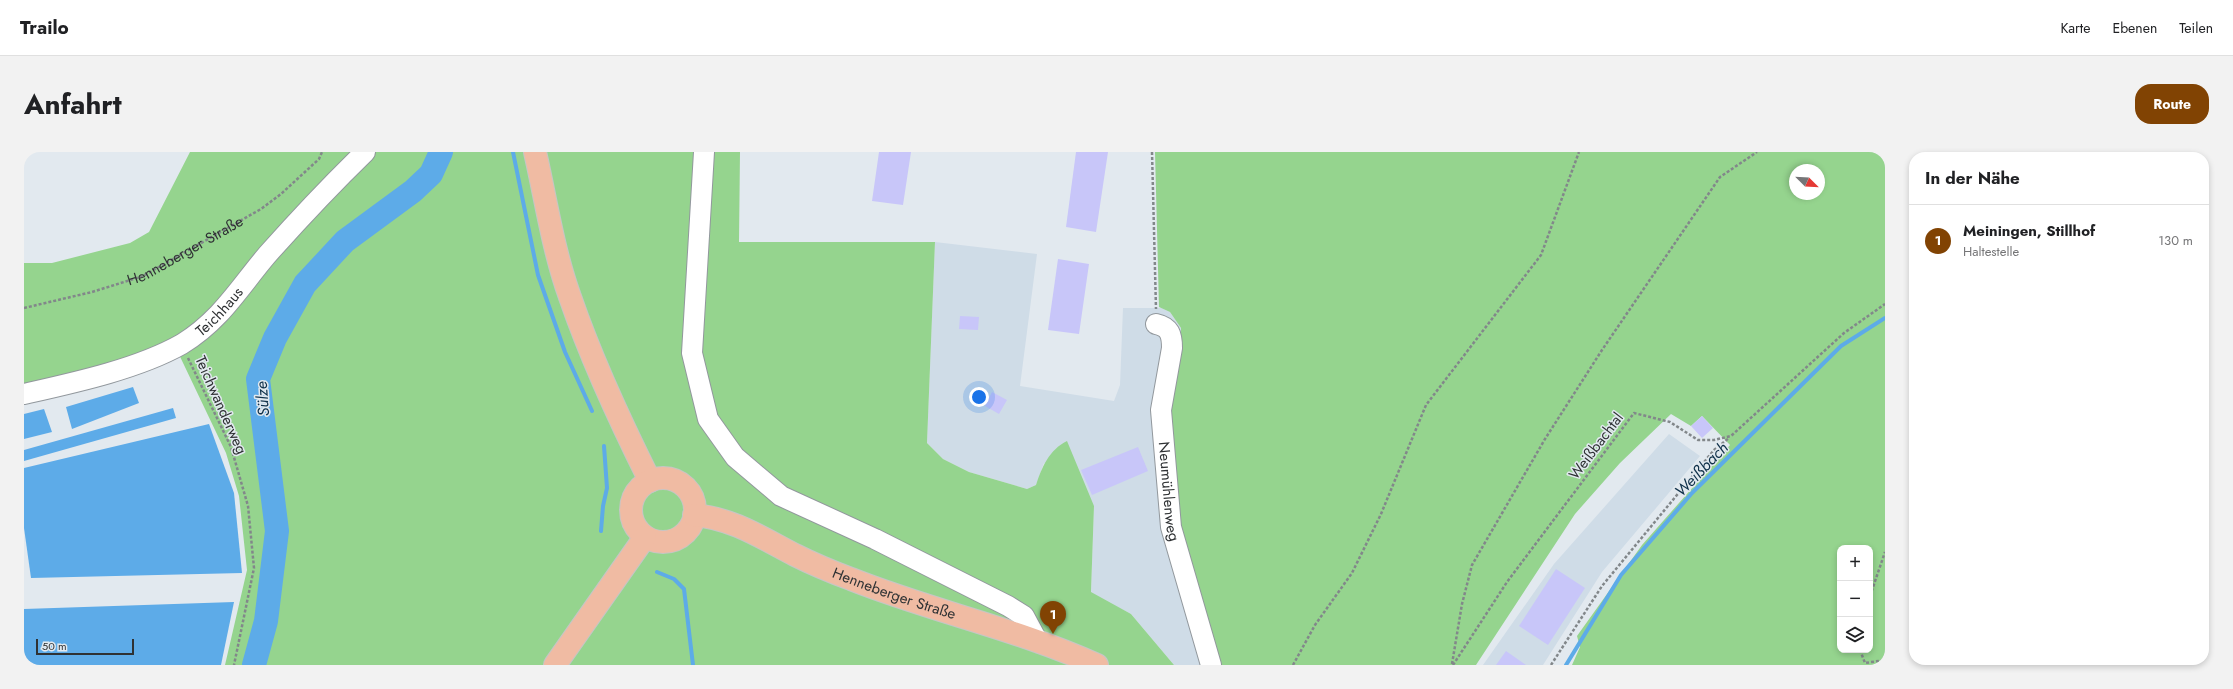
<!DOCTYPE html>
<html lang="de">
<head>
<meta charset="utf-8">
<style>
  body { margin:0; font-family:Jost,sans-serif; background:#f2f2f2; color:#202124 }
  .controls { position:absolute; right:12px; bottom:12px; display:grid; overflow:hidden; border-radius:8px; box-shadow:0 2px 6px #0003 }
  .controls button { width:36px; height:36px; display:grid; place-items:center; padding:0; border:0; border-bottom:1px solid #e0e0e0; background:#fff; color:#202124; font:20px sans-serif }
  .compass { position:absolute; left:1765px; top:12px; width:36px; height:36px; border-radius:50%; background:#fff; box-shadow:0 2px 6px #0003; rotate:114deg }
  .scale { position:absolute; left:12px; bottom:10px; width:98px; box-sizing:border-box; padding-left:4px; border:2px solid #2f3234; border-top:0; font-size:11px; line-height:14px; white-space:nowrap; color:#2f3234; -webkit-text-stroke:3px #e2e9ef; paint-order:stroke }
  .you { position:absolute; left:955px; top:245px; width:14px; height:14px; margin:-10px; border:3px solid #fff; border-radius:50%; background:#1a73e8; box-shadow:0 0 0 6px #1a73e833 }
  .badge { display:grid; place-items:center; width:26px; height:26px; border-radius:50%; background:#814303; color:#fff; font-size:13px; font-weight:700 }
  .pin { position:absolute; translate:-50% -33px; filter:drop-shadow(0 1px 2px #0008) }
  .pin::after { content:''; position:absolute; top:21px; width:14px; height:12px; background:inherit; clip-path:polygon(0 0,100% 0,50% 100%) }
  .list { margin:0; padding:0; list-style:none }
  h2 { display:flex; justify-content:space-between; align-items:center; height:52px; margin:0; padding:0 16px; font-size:17px }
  h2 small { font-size:13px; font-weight:400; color:#757577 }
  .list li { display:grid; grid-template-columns:26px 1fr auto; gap:12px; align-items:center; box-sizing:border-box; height:72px; padding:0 16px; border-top:1px solid #e0e0e0 }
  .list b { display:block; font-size:15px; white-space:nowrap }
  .list p { margin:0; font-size:13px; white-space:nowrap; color:#757577 }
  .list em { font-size:13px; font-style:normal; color:#757577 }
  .icon { flex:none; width:22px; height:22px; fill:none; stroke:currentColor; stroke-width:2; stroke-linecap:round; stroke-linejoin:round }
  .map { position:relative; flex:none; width:1861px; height:513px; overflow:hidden; border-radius:16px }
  header { display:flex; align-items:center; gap:24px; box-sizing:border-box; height:56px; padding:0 20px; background:#fff; border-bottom:1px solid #e0e0e0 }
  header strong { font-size:19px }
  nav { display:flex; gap:22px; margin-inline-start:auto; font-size:14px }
  .intro { display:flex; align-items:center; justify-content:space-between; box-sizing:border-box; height:96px; padding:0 24px }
  h1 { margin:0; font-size:28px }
  .button { padding:10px 18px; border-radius:16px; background:#814303; color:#fff; font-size:14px; font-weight:700 }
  main { display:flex; gap:24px; padding:0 24px }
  aside { flex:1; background:#fff; border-radius:16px; box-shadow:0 2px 6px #0003 }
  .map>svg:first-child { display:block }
  .built { fill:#cfdce7 }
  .green { fill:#95d48e; fill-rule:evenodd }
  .water { fill:#5dabe8 }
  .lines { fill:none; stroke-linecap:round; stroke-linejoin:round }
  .stream { stroke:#5dabe8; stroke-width:4 }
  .river { stroke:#5dabe8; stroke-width:24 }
  .building { fill:#c8c6f9 }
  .minor-casing { stroke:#92989d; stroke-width:22 }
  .major-casing { stroke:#c5c6c6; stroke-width:24 }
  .path { stroke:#82878a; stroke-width:2.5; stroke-dasharray:3 2; stroke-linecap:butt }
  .minor { stroke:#fff; stroke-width:20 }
  .major { stroke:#f0bba3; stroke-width:22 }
  .labels { text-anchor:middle; stroke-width:3; stroke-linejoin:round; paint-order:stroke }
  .street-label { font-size:15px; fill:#2f3234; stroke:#e2e9ef }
  .water-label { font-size:16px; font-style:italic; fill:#0f3049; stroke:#e2e9ef }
</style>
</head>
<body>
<header>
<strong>Trailo</strong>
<nav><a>Karte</a><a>Ebenen</a><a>Teilen</a></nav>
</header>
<div class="intro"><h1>Anfahrt</h1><a class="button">Route</a></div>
<main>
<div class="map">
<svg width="1861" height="513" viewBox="0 0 1861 513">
  <rect width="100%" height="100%" fill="#e2e9ef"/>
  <g class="built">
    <polygon points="911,90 1013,102 996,234 1090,249 1096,233 1099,156 1138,156 1146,160 1157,176 1190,513 1150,513 1107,462 1067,442 1070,354 1020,311 1012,333 1003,337 945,320 919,307 903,291"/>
    <polygon points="1645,282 1676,304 1578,420 1519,513 1459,513 1530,412"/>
  </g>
  <g class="green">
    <path d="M166 0H716L715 90H911L903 291 919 307 945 320 1003 337 1012 333C1018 315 1025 298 1043 289L1070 354 1067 440 1107 462 1150 513H201L223 418 215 344 202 301 150 192 0 238V111H28L106 91 125 80Z"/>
    <path d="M1131 0H1861V513H1548L1556 495 1553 484 1618 393 1706 293 1678 264 1667 274 1647 262 1596 311 1551 362 1452 513H1190L1151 373 1141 259 1157 190V176L1146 160 1135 155ZM1771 18H1795V42H1771ZM1816 396H1846V498H1816Z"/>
  </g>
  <g class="water">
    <polygon points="109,235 115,251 48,277 42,255"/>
    <polygon points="149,256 152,266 0,309 0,298"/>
    <polygon points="20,257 28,280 0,287 0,262"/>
    <polygon points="185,272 210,341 218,421 7,426 0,376 0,316"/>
    <polygon points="210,450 197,513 0,513 0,457"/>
  </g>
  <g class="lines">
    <g class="stream">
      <polyline points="489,0 514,123 541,200 568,259"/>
      <polyline points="577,379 579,354 583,336 580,294"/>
      <polyline points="633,420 650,427 660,437 669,513"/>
      <polyline points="1542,513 1597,423 1668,341 1817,194 1861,166"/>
    </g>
    <polyline class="river" points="230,513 242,469 253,379 234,227 251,186 281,132 321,89 389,39 407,22 417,0"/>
  </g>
  <g class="building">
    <polygon points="855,0 887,0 879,53 848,49"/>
    <polygon points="1052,0 1084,0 1072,80 1042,75"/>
    <polygon points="1034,107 1065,112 1055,182 1024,178"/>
    <polygon points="936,164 955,165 954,178 935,177"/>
    <polygon points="968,240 983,248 975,262 961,254"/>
    <polygon points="1678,264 1689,276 1678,286 1667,274"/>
    <polygon points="1114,295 1124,319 1068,343 1057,318"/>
    <polygon points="1532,417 1561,436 1524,493 1495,474"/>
    <polygon points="1482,499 1502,513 1472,513"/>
  </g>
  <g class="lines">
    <g class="minor-casing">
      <g id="minor">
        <polyline points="680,0 668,201 684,267 711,305 757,344 851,387 984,454 1000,464 1014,490"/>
        <path id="s2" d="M1132 172C1146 175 1148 183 1148 196L1137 258 1147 375 1187 513"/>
        <path id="s3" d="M0 242C49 231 114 217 158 192 197 168 215 136 243 103 275 67 307 33 341 0"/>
      </g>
    </g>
    <g class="major-casing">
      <g id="major">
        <path d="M511 0C522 48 529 98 546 145 568 209 596 269 626 329"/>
        <circle cx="639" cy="358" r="32"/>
        <path id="s4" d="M670 363C708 366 738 386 771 403 789 412 808 420 827 427 907 459 994 477 1073 513"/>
        <polyline points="531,513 621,385"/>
      </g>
    </g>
    <g class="path">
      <polyline points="1128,0 1132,157"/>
      <path id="s1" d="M0 156 68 140 119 124 237 57 257 42 295 7 298 0"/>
      <polyline points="164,206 207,295 224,354 230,416 210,513"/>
      <polyline points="1846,444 1861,400"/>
      <polyline points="1836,498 1841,511 1861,508"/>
      <polyline points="1428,512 1438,452 1448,413 1521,287 1578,198 1696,25 1733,0"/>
      <polyline points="1269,513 1291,473 1328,421 1357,362 1402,253 1517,103 1555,0"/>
      <polyline points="1429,513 1483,430 1610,261 1646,270 1674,288 1690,288 1707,284 1820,181 1861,152"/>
      <polyline points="1527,513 1578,434 1690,298 1705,286"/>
    </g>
    <use href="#minor" class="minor"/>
    <use href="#major" class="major"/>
  </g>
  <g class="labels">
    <g class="street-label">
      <text dy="5" stroke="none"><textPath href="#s1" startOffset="172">Henneberger Straße</textPath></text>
      <text dy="5" stroke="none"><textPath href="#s3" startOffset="216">Teichhaus</textPath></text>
      <text transform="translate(197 253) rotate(66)" y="5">Teichwanderweg</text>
      <text transform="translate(1572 294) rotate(-53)" y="5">Weißbachtal</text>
      <text dy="5" stroke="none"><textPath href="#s2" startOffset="177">Neumühlenweg</textPath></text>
      <text dy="5" stroke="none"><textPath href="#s4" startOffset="216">Henneberger Straße</textPath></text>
    </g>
    <g class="water-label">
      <text transform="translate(238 247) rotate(-94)" y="6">Sülze</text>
      <text transform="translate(1677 317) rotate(-46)" y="6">Weißbach</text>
    </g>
  </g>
</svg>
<div class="controls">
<button>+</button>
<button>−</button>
<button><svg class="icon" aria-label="layers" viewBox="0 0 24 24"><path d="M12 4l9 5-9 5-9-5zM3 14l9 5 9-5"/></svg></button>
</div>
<svg class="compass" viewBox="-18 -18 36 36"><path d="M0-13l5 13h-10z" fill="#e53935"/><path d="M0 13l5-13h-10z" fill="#757577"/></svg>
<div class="scale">50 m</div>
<div class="you"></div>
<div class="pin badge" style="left:1029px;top:482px">1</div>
</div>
<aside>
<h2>In der Nähe<small></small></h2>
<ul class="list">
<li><span class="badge">1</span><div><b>Meiningen, Stillhof</b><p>Haltestelle</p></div><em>130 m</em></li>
</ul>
</aside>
</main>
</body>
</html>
